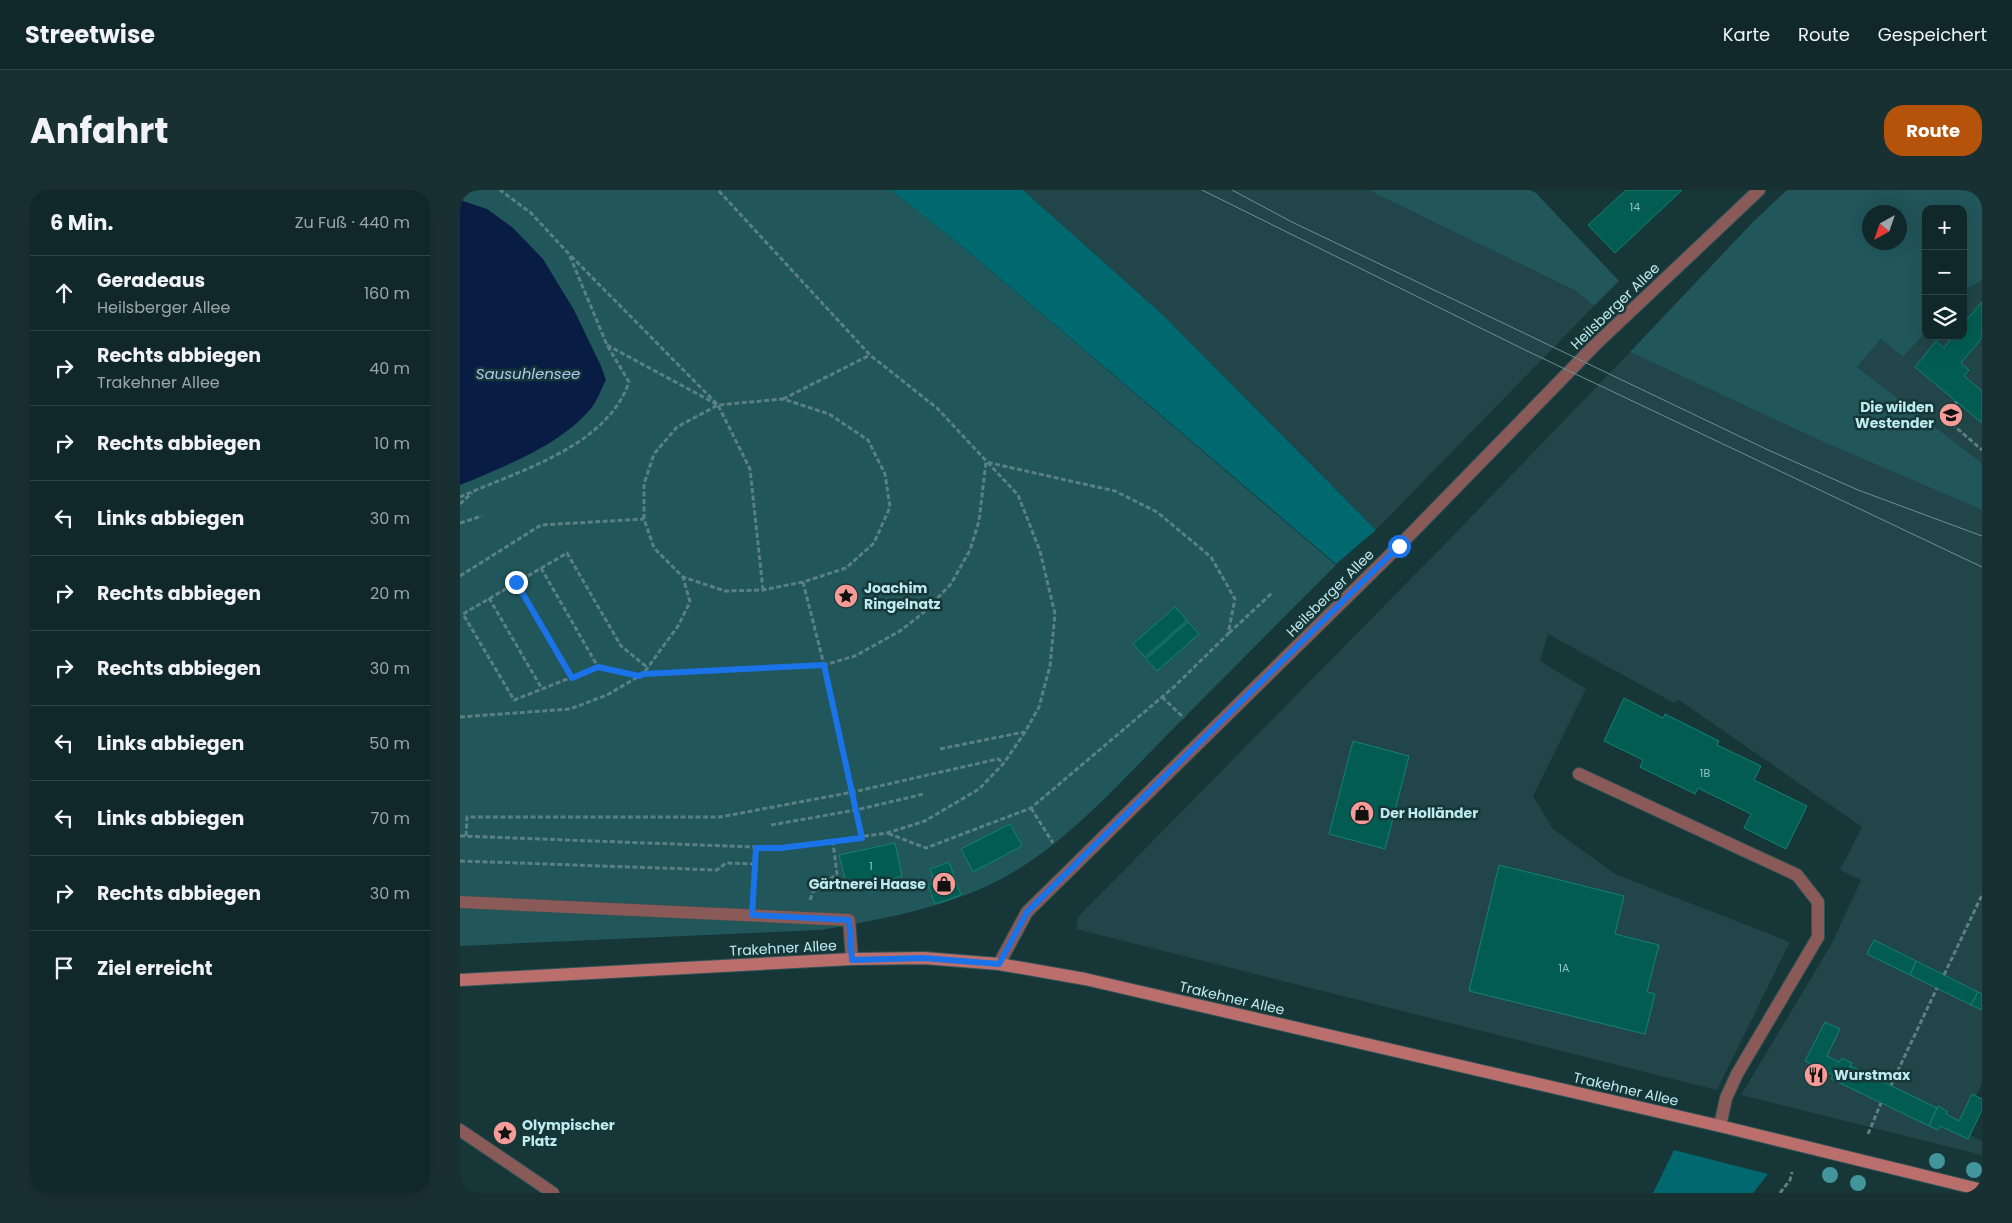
<!DOCTYPE html>
<html lang="de">
<head>
<meta charset="utf-8">
<style>
  body { margin:0; font-family:Poppins,sans-serif; background:#193032; color:#f1f3f6 }
  .controls { position:absolute; right:15px; top:15px; display:grid; overflow:hidden; border-radius:10px; box-shadow:0 5px 20px #0002 }
  .controls button { width:45px; height:45px; display:grid; place-items:center; padding:0; border:0; border-bottom:1px solid #304447; background:#10282a; color:#f1f3f6; font:25px sans-serif }
  .compass { position:absolute; left:1402px; top:15px; width:45px; height:45px; border-radius:50%; background:#10282a; box-shadow:0 5px 20px #0002; rotate:220deg }
  .stop { position:absolute; width:15px; height:15px; margin:-11px; border:4px solid #1a73e8; border-radius:50%; background:#fff }
  .stop.end { background:#1a73e8; border-color:#fff; box-shadow:0 1px 5px #0008 }
  .list { margin:0; padding:0; list-style:none }
  h2 { display:flex; justify-content:space-between; align-items:center; height:65px; margin:0; padding:0 20px; font-size:21px }
  h2 small { font-size:16px; font-weight:400; color:#9ca6a8 }
  .list li { display:grid; grid-template-columns:32px 1fr auto; gap:15px; align-items:center; box-sizing:border-box; height:75px; padding:0 20px; border-top:1px solid #304447 }
  .list b { display:block; font-size:19px; white-space:nowrap }
  .list p { margin:0; font-size:16px; white-space:nowrap; color:#9ca6a8 }
  .list em { font-size:16px; font-style:normal; color:#9ca6a8 }
  .icon { flex:none; width:28px; height:28px; fill:none; stroke:currentColor; stroke-width:2; stroke-linecap:round; stroke-linejoin:round }
  .map { position:relative; flex:none; width:1522px; height:1003px; overflow:hidden; border-radius:20px }
  header { display:flex; align-items:center; gap:30px; box-sizing:border-box; height:70px; padding:0 25px; background:#10282a; border-bottom:1px solid #304447 }
  header strong { font-size:24px }
  nav { display:flex; gap:28px; margin-inline-start:auto; font-size:18px }
  .intro { display:flex; align-items:center; justify-content:space-between; box-sizing:border-box; height:120px; padding:0 30px }
  h1 { margin:0; font-size:35px }
  .button { padding:12px 22px; border-radius:20px; background:#b45309; color:#fff; font-size:18px; font-weight:700 }
  main { display:flex; gap:30px; padding:0 30px }
  aside { flex:1; background:#10282a; border-radius:20px; box-shadow:0 5px 20px #0002 }
  .map>svg:first-child { display:block }
  .built { fill:#214548 }
  .green { fill:#21565a; fill-rule:evenodd }
  .forest { fill:#006970 }
  .water { fill:#081c44 }
  .building { fill:#025c52; stroke:#128375 }
  .lines { fill:none; stroke-linecap:round; stroke-linejoin:round }
  .lane-casing { stroke:#315355; stroke-width:14 }
  .street-casing { stroke:#315355; stroke-width:14 }
  .secondary-casing { stroke:#315355; stroke-width:14 }
  .path { stroke:#5a8082; stroke-width:3; stroke-dasharray:5 2.5; stroke-linecap:butt }
  .lane { stroke:#895a58; stroke-width:12 }
  .street { stroke:#895a58; stroke-width:12 }
  .secondary { stroke:#bb6f6d; stroke-width:12 }
  .tram { stroke:#6a9193; stroke-width:1 }
  .tree { fill:#42959b }
  .route { stroke:#1a73e8; stroke-width:6 }
  .labels { text-anchor:middle; stroke-width:5; stroke-linejoin:round; paint-order:stroke }
  .number-label { font-size:11px; fill:#8ec7c7 }
  .street-label { font-size:14px; fill:#bdebee; stroke:#163638 }
  .poi-label { font-size:14px; font-weight:bold; fill:#bdebee; stroke:#163638; text-anchor:start }
  .water-label { font-size:15px; font-style:italic; fill:#b0c8f3; stroke:#163638 }
</style>
</head>
<body>
<header>
<strong>Streetwise</strong>
<nav><a>Karte</a><a>Route</a><a>Gespeichert</a></nav>
</header>
<div class="intro"><h1>Anfahrt</h1><a class="button">Route</a></div>
<main>
<aside>
<h2>6 Min.<small>Zu Fuß · 440 m</small></h2>
<ul class="list">
<li><svg class="icon" aria-label="ahead" viewBox="0 0 24 24"><path d="M12 20V5M6 11l6-6 6 6"/></svg><div><b>Geradeaus</b><p>Heilsberger Allee</p></div><em>160 m</em></li>
<li><svg class="icon" aria-label="right" viewBox="0 0 24 24"><path d="M7 20v-9h11M14 6l5 5-5 5"/></svg><div><b>Rechts abbiegen</b><p>Trakehner Allee</p></div><em>40 m</em></li>
<li><svg class="icon" aria-label="right" viewBox="0 0 24 24"><path d="M7 20v-9h11M14 6l5 5-5 5"/></svg><div><b>Rechts abbiegen</b></div><em>10 m</em></li>
<li><svg class="icon" aria-label="left" viewBox="0 0 24 24"><path d="M17 20v-9H6M10 6l-5 5 5 5"/></svg><div><b>Links abbiegen</b></div><em>30 m</em></li>
<li><svg class="icon" aria-label="right" viewBox="0 0 24 24"><path d="M7 20v-9h11M14 6l5 5-5 5"/></svg><div><b>Rechts abbiegen</b></div><em>20 m</em></li>
<li><svg class="icon" aria-label="right" viewBox="0 0 24 24"><path d="M7 20v-9h11M14 6l5 5-5 5"/></svg><div><b>Rechts abbiegen</b></div><em>30 m</em></li>
<li><svg class="icon" aria-label="left" viewBox="0 0 24 24"><path d="M17 20v-9H6M10 6l-5 5 5 5"/></svg><div><b>Links abbiegen</b></div><em>50 m</em></li>
<li><svg class="icon" aria-label="left" viewBox="0 0 24 24"><path d="M17 20v-9H6M10 6l-5 5 5 5"/></svg><div><b>Links abbiegen</b></div><em>70 m</em></li>
<li><svg class="icon" aria-label="right" viewBox="0 0 24 24"><path d="M7 20v-9h11M14 6l5 5-5 5"/></svg><div><b>Rechts abbiegen</b></div><em>30 m</em></li>
<li><svg class="icon" aria-label="arrive" viewBox="0 0 24 24"><path d="M6 21V4h12l-3 4 3 4H6"/></svg><div><b>Ziel erreicht</b></div></li>
</ul>
</aside>
<div class="map">
<svg width="1522" height="1003" viewBox="0 0 1522 1003">
  <rect width="100%" height="100%" fill="#163638"/>
  <g class="built">
    <polygon points="563,0 908,0 1116,101 1134,116 916,340 702,124"/>
    <polygon points="1522,90 1522,273 1397,177 1421,149 1443,167 1466,142 1466,146 1503,146 1503,101"/>
    <polygon points="1170,162 1361,251 1522,320 1522,894 1516,906 1522,909 1522,920 1510,945 1522,951 1522,965 1281,905 1372,753 1401,690 1380,680 1402,637 1219,510 1214,513 1088,444 1080,471 1126,499 1073,606 1093,639 1155,684 1330,752 1257,900 616,739 618,727 986,353"/>
  </g>
  <g class="green">
    <path d="M0 0H431L510 63 876 375C819 432 762 490 705 547 651 602 597 664 525 697 477 719 413 731 361 740L0 756Z"/>
    <polygon points="908,0 1070,0 1076,3 1159,91 1134,116 1116,101"/>
    <path d="M1327 0H1522V90L1503 101V19H1466V142L1443 167 1421 149 1397 177 1522 273V320L1361 251 1170 162 1292 33ZM1440 22V52H1410V22Z"/>
  </g>
  <g class="forest">
    <polygon points="431,0 563,0 702,124 916,340 876,374 510,63"/>
    <polygon points="1214,960 1308,984 1293,1003 1193,1003"/>
  </g>
  <path class="water" d="M0 10 27 19 53 38 83 69 114 120 141 176 146 190C142 197 136 213 132 217 102 255 43 277 0 295Z"/>
  <g class="building">
    <polygon points="1166,0 1222,0 1155,63 1128,35"/>
    <polygon points="1522,112 1522,148 1501,173 1509,180 1504,186 1522,201 1522,233 1455,177 1476,151 1484,158 1493,146 1503,146 1503,134"/>
    <polygon points="715,417 727,430 685,467 673,454"/>
    <polygon points="728,432 739,444 697,481 686,469"/>
    <polygon points="1164,508 1203,528 1205,524 1259,551 1257,555 1301,576 1294,590 1347,616 1326,659 1284,638 1291,624 1238,598 1235,604 1180,577 1183,570 1144,551"/>
    <polygon points="893,551 949,566 925,659 869,644"/>
    <polygon points="550,634 562,656 513,682 501,659"/>
    <polygon points="435,653 442,686 421,693 422,700 408,702 407,695 388,699 379,665"/>
    <polygon points="489,672 501,705 475,714 468,695 475,693 470,679"/>
    <polygon points="1039,675 1164,706 1155,744 1199,755 1187,802 1195,804 1185,844 1009,801"/>
    <polygon points="1414,750 1456,771 1450,785 1407,764"/>
    <polygon points="1456,771 1518,802 1511,815 1450,785"/>
    <polygon points="1518,802 1522,804 1522,820 1511,815"/>
    <polygon points="1365,832 1380,839 1367,866 1379,872 1382,868 1392,873 1382,894 1371,889 1373,885 1345,871"/>
    <polygon points="1391,876 1477,918 1469,936 1382,894"/>
    <polygon points="1512,904 1522,909 1522,920 1508,949 1480,936 1478,940 1469,936 1478,916 1487,921 1486,924 1499,931"/>
  </g>
  <g class="lines">
    <g class="lane-casing">
      <g id="lane">
        <polyline points="1119,584 1337,685 1358,712 1358,747 1277,884 1266,908 1260,936"/>
        <polyline points="0,712 389,730 392,769"/>
      </g>
    </g>
    <g class="street-casing">
      <g id="street">
        <polyline points="539,774 567,722 939,356 1135,155 1299,0"/>
        <polyline points="0,940 93,1003"/>
      </g>
    </g>
    <g class="secondary-casing">
      <polyline id="secondary" points="0,790 392,769 464,768 539,774 625,789 1260,936 1522,1000"/>
    </g>
    <g class="path">
      <polyline points="111,66 258,215 290,279 303,400"/>
      <polyline points="147,155 258,215 323,209 369,224 408,250 425,284 430,317 414,353 386,378 343,392 303,400 265,401 223,387 194,358 184,329 184,294 194,264 217,237 258,215"/>
      <polyline points="323,209 410,165"/>
      <polyline points="1497,212 1484,227 1522,260"/>
      <path d="M0 307C57 281 146 258 169 192L147 155 109 64 71 23 40 0"/>
      <polyline points="0,314 12,303"/>
      <polyline points="0,333 22,326"/>
      <polyline points="81,378 138,477"/>
      <polyline points="0,386 81,335 184,329"/>
      <polyline points="56,392 112,488"/>
      <polyline points="343,392 364,475 402,648"/>
      <polyline points="29,408 82,499"/>
      <polyline points="769,443 812,403"/>
      <polyline points="183,484 364,475 395,466 440,441 463,423 491,394 510,360 519,331 526,272 655,301 697,322 751,367 775,409 768,444 715,496 571,618 466,658 427,643"/>
      <polyline points="179,486 138,477 54,510 3,424 107,363 161,456 188,478"/>
      <polyline points="702,507 724,528"/>
      <polyline points="0,527 110,519 147,505 183,484 218,436 230,412 223,387"/>
      <polyline points="480,559 564,542"/>
      <polyline points="571,618 593,653"/>
      <polyline points="311,635 396,620 464,604"/>
      <polyline points="0,646 321,658 427,643 465,631 519,599 544,573 565,542 579,517 590,476 595,424 580,361 558,305 477,218 410,165 258,0"/>
      <polyline points="6,646 7,627 260,627 393,602 538,569 544,573"/>
      <polyline points="0,671 257,680 266,673 295,674"/>
      <polyline points="293,707 296,658"/>
      <polyline points="350,710 353,702 377,684 373,652"/>
      <polyline points="1484,785 1522,705"/>
      <polyline points="1431,895 1477,798"/>
      <polyline points="1408,944 1421,913"/>
      <polyline points="1320,1003 1330,990 1332,982"/>
    </g>
    <use href="#lane" class="lane"/>
    <use href="#street" class="street"/>
    <use href="#secondary" class="secondary"/>
    <g class="tram">
      <polyline points="742,0 1065,160 1522,377"/>
      <polyline points="772,0 832,32 1306,259 1398,300 1522,346"/>
    </g>
  </g>
  <g class="tree">
    <circle cx="1477" cy="971" r="8"/>
    <circle cx="1514" cy="980" r="8"/>
    <circle cx="1370" cy="985" r="8"/>
    <circle cx="1398" cy="993" r="8"/>
  </g>
  <g class="lines">
    <polyline class="route" points="56,392 112,488 138,477 179,486 183,484 364,475 402,648 321,658 296,658 292,725 389,730 392,770 464,768 539,774 567,722 939,356"/>
  </g>
  <defs>
    <g id="school-disc" transform="scale(1.25)"><circle r="9.5" fill="#f59b98" stroke="#163638"/><path d="M0-5L7-2L0 1L-7-2ZM-4 1L0 2.5L4 1V4Q0 6-4 4Z" fill="#111"/></g>
    <g id="sight-disc" transform="scale(1.25)"><circle r="9.5" fill="#f59b98" stroke="#163638"/><path d="M0-6L1.8-2.2L6-1.7L2.9 1.2L3.7 5.4L0 3.3L-3.7 5.4L-2.9 1.2L-6-1.7L-1.8-2.2Z" fill="#111"/></g>
    <g id="shop-disc" transform="scale(1.25)"><circle r="9.5" fill="#f59b98" stroke="#163638"/><path d="M-5-2.5h2.3a2.7 3.5 0 0 1 5.4 0H5L5.5 6h-11ZM-1.5-2.5h3a1.5 2.3 0 0 0-3 0Z" fill="#111"/></g>
    <g id="restaurant-disc" transform="scale(1.25)"><circle r="9.5" fill="#f59b98" stroke="#163638"/><path d="M-5-6h1v4h1v-4h1v4h1v-4h1v5L-1.5 .5V6h-2V.5L-5-1ZM5-6V6H3V1.5H1.5Q1.5-4 5-6Z" fill="#111"/></g>
  </defs>
  <g fill-rule="evenodd">
    <use href="#school-disc" x="1491" y="225"/>
    <use href="#sight-disc" x="386" y="406"/>
    <use href="#shop-disc" x="902" y="623"/>
    <use href="#shop-disc" x="484" y="694"/>
    <use href="#restaurant-disc" x="1356" y="885"/>
    <use href="#sight-disc" x="45" y="943"/>
  </g>
  <g class="labels">
    <g class="number-label">
      <text x="1175" y="21">14</text>
      <text x="1245" y="587">1B</text>
      <text x="411" y="680">1</text>
      <text x="1104" y="782">1A</text>
    </g>
    <g class="street-label">
      <text transform="translate(1155 116) rotate(-44)" y="5">Heilsberger Allee</text>
      <text transform="translate(870 403) rotate(-45)" y="5">Heilsberger Allee</text>
      <text transform="translate(323 758) rotate(-3)" y="5">Trakehner Allee</text>
      <text transform="translate(772 808) rotate(13)" y="5">Trakehner Allee</text>
      <text transform="translate(1166 899) rotate(13)" y="5">Trakehner Allee</text>
    </g>
    <g class="poi-label">
      <text x="1474" y="222" text-anchor="end">Die wilden<tspan x="1474" dy="16">Westender</tspan></text>
      <text x="404" y="403">Joachim<tspan x="404" dy="16">Ringelnatz</tspan></text>
      <text x="920" y="628">Der Holländer</text>
      <text x="466" y="699" text-anchor="end">Gärtnerei Haase</text>
      <text x="1374" y="890">Wurstmax</text>
      <text x="62" y="940">Olympischer<tspan x="62" dy="16">Platz</tspan></text>
    </g>
    <g class="water-label">
      <text x="68" y="189">Sausuhlensee</text>
    </g>
  </g>
</svg>
<div class="controls">
<button>+</button>
<button>−</button>
<button><svg class="icon" aria-label="layers" viewBox="0 0 24 24"><path d="M12 4l9 5-9 5-9-5zM3 14l9 5 9-5"/></svg></button>
</div>
<svg class="compass" viewBox="-18 -18 36 36"><path d="M0-13l5 13h-10z" fill="#e53935"/><path d="M0 13l5-13h-10z" fill="#9ca6a8"/></svg>
<div class="stop" style="left:939px;top:356px"></div>
<div class="stop end" style="left:56px;top:392px"></div>
</div>
</main>
</body>
</html>
